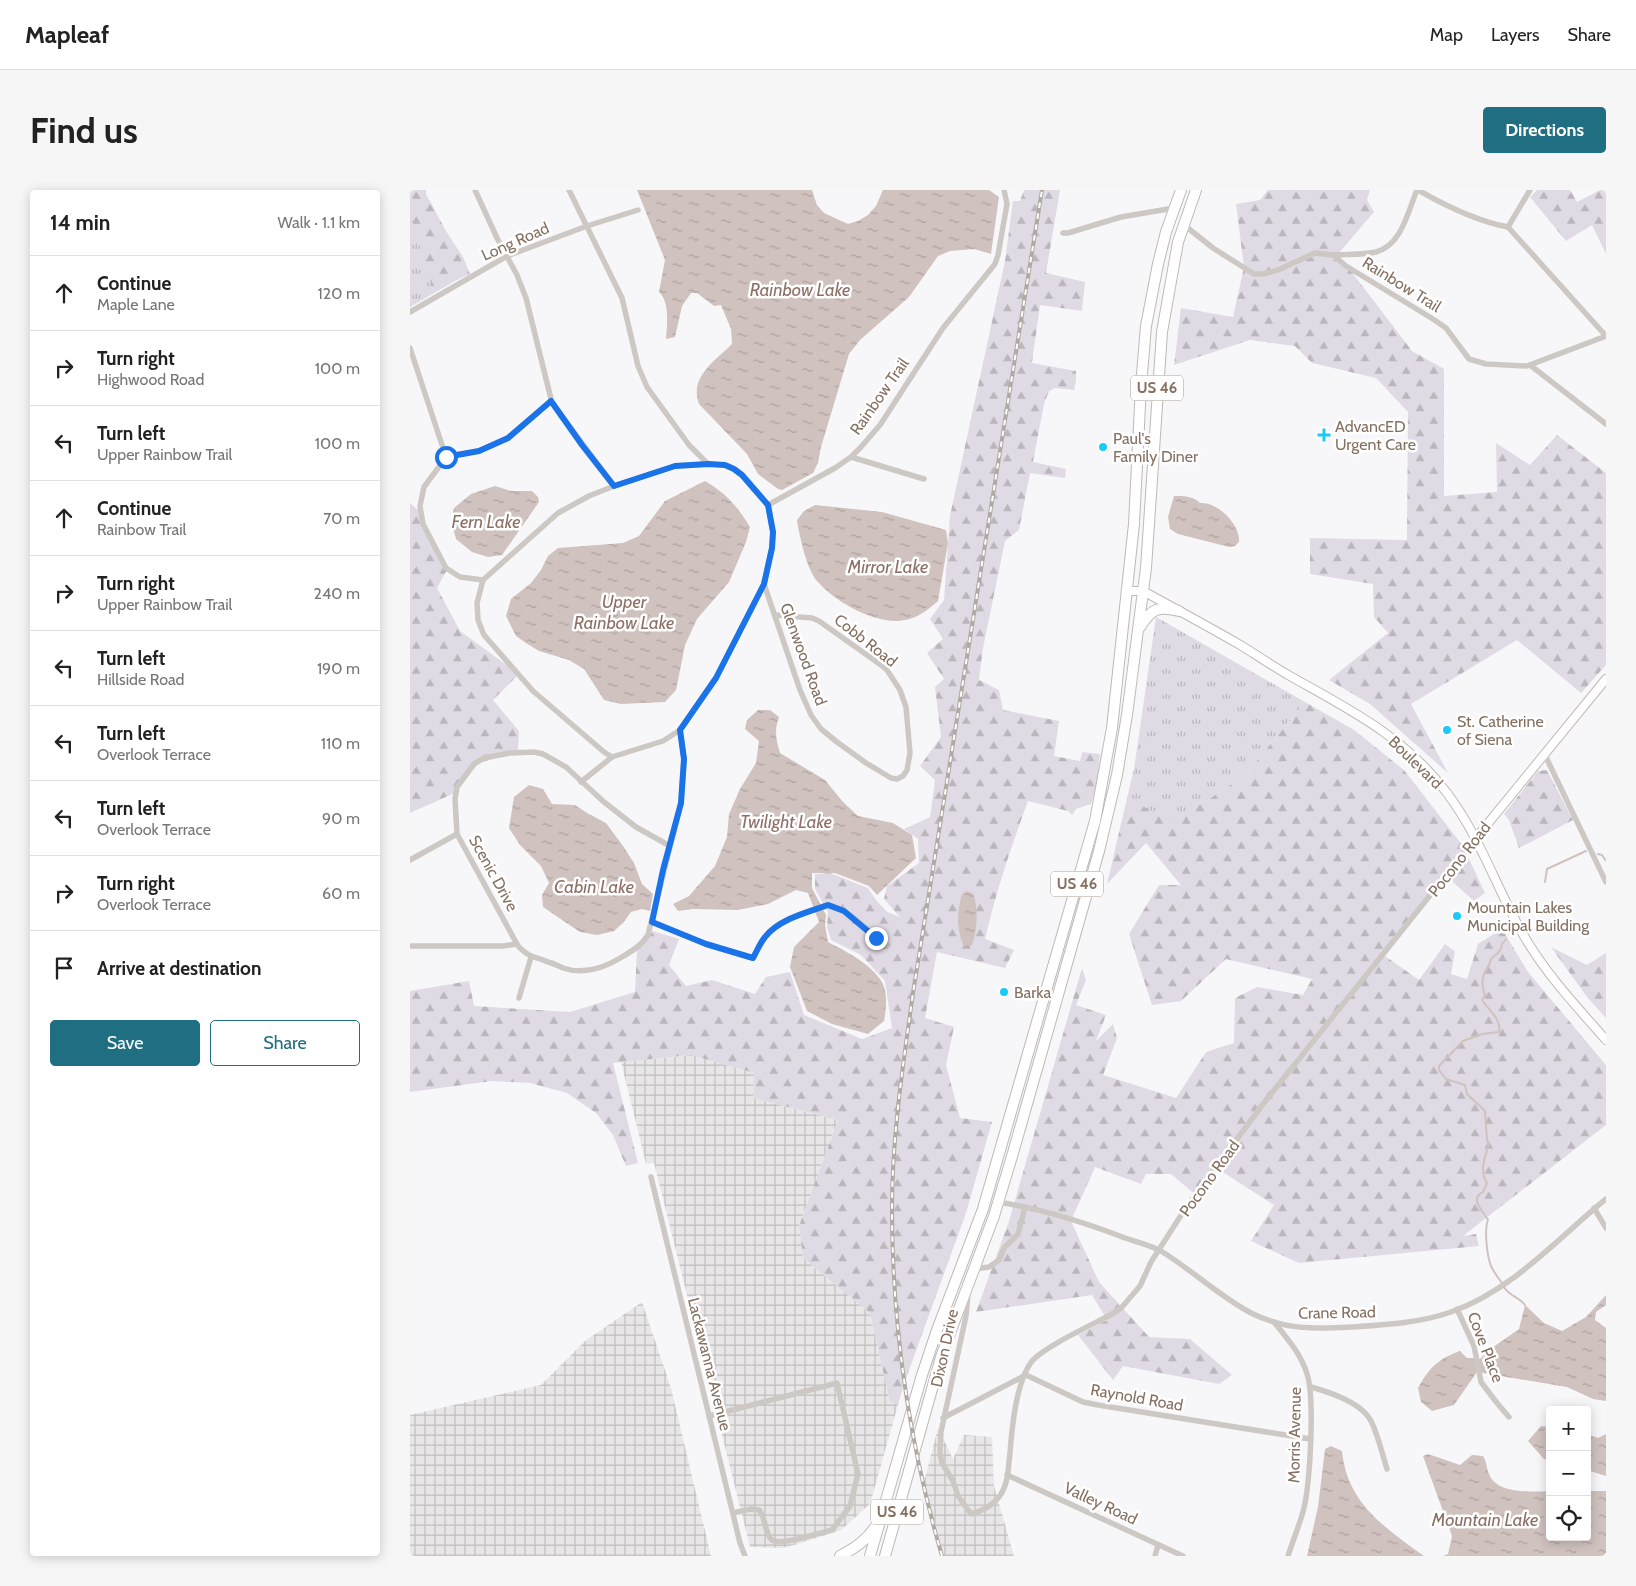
<!DOCTYPE html>
<html lang="en">
<head>
<meta charset="utf-8">
<style>
  body { margin:0; font-family:Cabin,sans-serif; background:#f6f6f6; color:#222 }
  .controls { position:absolute; right:15px; bottom:15px; display:grid; overflow:hidden; border-radius:5px; box-shadow:0 2px 12px #0003 }
  .controls button { width:45px; height:45px; display:grid; place-items:center; padding:0; border:0; border-bottom:1px solid #e0e0e0; background:#fff; color:#222; font:25px sans-serif }
  .stop { position:absolute; width:15px; height:15px; margin:-11px; border:4px solid #1a73e8; border-radius:50%; background:#fff }
  .stop.end { background:#1a73e8; border-color:#fff; box-shadow:0 1px 5px #0008 }
  .list { margin:0; padding:0; list-style:none }
  h2 { display:flex; justify-content:space-between; align-items:center; height:65px; margin:0; padding:0 20px; font-size:21px }
  h2 small { font-size:16px; font-weight:400; color:#767676 }
  .list li { display:grid; grid-template-columns:32px 1fr auto; gap:15px; align-items:center; box-sizing:border-box; height:75px; padding:0 20px; border-top:1px solid #e0e0e0 }
  .list b { display:block; font-size:19px; white-space:nowrap }
  .list p { margin:0; font-size:16px; white-space:nowrap; color:#767676 }
  .list em { font-size:16px; font-style:normal; color:#767676 }
  .actions { display:flex; gap:10px; padding:15px 20px }
  .actions a { flex:1; padding:11px 0; border:1px solid #1f6e81; border-radius:5px; text-align:center; font-size:18px; color:#1f6e81 }
  .actions .main { background:#1f6e81; color:#fff }
  .icon { flex:none; width:28px; height:28px; fill:none; stroke:currentColor; stroke-width:2; stroke-linecap:round; stroke-linejoin:round }
  .map { position:relative; flex:none; width:1196px; height:1366px; overflow:hidden; border-radius:5px }
  header { display:flex; align-items:center; gap:30px; box-sizing:border-box; height:70px; padding:0 25px; background:#fff; border-bottom:1px solid #e0e0e0 }
  header strong { font-size:24px }
  nav { display:flex; gap:28px; margin-inline-start:auto; font-size:18px }
  .intro { display:flex; align-items:center; justify-content:space-between; box-sizing:border-box; height:120px; padding:0 30px }
  h1 { margin:0; font-size:35px }
  .button { padding:12px 22px; border-radius:5px; background:#1f6e81; color:#fff; font-size:18px; font-weight:700 }
  main { display:flex; gap:30px; padding:0 30px }
  aside { flex:1; background:#fff; border-radius:5px; box-shadow:0 2px 12px #0003 }
  .map>svg:first-child { display:block }
  .industrial { fill:url(#industrial-grid) }
  .grass { fill:url(#grass-tufts) }
  .forest { fill:url(#forest-firs) }
  .water { fill:url(#water-ripples) }
  .lines { fill:none; stroke-linecap:round; stroke-linejoin:round }
  .stream { stroke:#d0c2be; stroke-width:2 }
  .secondary-casing { stroke:#c0b9b4; stroke-width:10 }
  .highway-casing { stroke:#beb9b5; stroke-width:12 }
  .street { stroke:#cdc8c4; stroke-width:5.5 }
  .secondary { stroke:#fff; stroke-width:8 }
  .highway { stroke:#fff; stroke-width:10 }
  .rail-casing { stroke:#b1a9a2; stroke-width:4 }
  .rail { stroke:#fff; stroke-width:2; stroke-dasharray:5.5; stroke-linecap:butt }
  .route { stroke:#1a73e8; stroke-width:6 }
  .poi-dot { fill:#1bcaf6; stroke:#fff; stroke-width:2 }
  .labels { text-anchor:middle; stroke-width:5; stroke-linejoin:round; paint-order:stroke }
  .shield { fill:#fff; stroke:#aa9b90; stroke-width:1 }
  .shield-label { font-size:15px; font-weight:bold; fill:#857061 }
  .street-label { font-size:16px; fill:#857061; stroke:#fff }
  .poi-label { font-size:16px; fill:#857061; stroke:#fff; text-anchor:start }
  .water-label { font-size:18px; font-style:italic; fill:#8d6f66; stroke:#fff }
</style>
</head>
<body>
<header>
<strong>Mapleaf</strong>
<nav><a>Map</a><a>Layers</a><a>Share</a></nav>
</header>
<div class="intro"><h1>Find us</h1><a class="button">Directions</a></div>
<main>
<aside>
<h2>14 min<small>Walk · 1.1 km</small></h2>
<ul class="list">
<li><svg class="icon" aria-label="ahead" viewBox="0 0 24 24"><path d="M12 20V5M6 11l6-6 6 6"/></svg><div><b>Continue</b><p>Maple Lane</p></div><em>120 m</em></li>
<li><svg class="icon" aria-label="right" viewBox="0 0 24 24"><path d="M7 20v-9h11M14 6l5 5-5 5"/></svg><div><b>Turn right</b><p>Highwood Road</p></div><em>100 m</em></li>
<li><svg class="icon" aria-label="left" viewBox="0 0 24 24"><path d="M17 20v-9H6M10 6l-5 5 5 5"/></svg><div><b>Turn left</b><p>Upper Rainbow Trail</p></div><em>100 m</em></li>
<li><svg class="icon" aria-label="ahead" viewBox="0 0 24 24"><path d="M12 20V5M6 11l6-6 6 6"/></svg><div><b>Continue</b><p>Rainbow Trail</p></div><em>70 m</em></li>
<li><svg class="icon" aria-label="right" viewBox="0 0 24 24"><path d="M7 20v-9h11M14 6l5 5-5 5"/></svg><div><b>Turn right</b><p>Upper Rainbow Trail</p></div><em>240 m</em></li>
<li><svg class="icon" aria-label="left" viewBox="0 0 24 24"><path d="M17 20v-9H6M10 6l-5 5 5 5"/></svg><div><b>Turn left</b><p>Hillside Road</p></div><em>190 m</em></li>
<li><svg class="icon" aria-label="left" viewBox="0 0 24 24"><path d="M17 20v-9H6M10 6l-5 5 5 5"/></svg><div><b>Turn left</b><p>Overlook Terrace</p></div><em>110 m</em></li>
<li><svg class="icon" aria-label="left" viewBox="0 0 24 24"><path d="M17 20v-9H6M10 6l-5 5 5 5"/></svg><div><b>Turn left</b><p>Overlook Terrace</p></div><em>90 m</em></li>
<li><svg class="icon" aria-label="right" viewBox="0 0 24 24"><path d="M7 20v-9h11M14 6l5 5-5 5"/></svg><div><b>Turn right</b><p>Overlook Terrace</p></div><em>60 m</em></li>
<li><svg class="icon" aria-label="arrive" viewBox="0 0 24 24"><path d="M6 21V4h12l-3 4 3 4H6"/></svg><div><b>Arrive at destination</b></div></li>
</ul>
<div class="actions"><a class="main">Save</a><a>Share</a></div>
</aside>
<div class="map">
<svg width="1196" height="1366" viewBox="0 0 1196 1366">
  <defs>
    <pattern id="industrial-grid" width="8" height="8" patternUnits="userSpaceOnUse" patternTransform="scale(1.25)"><rect width="8" height="8" fill="#e8e6e7"/><path d="M0 4h8M4 0v8" fill="none" stroke="#c2bfbf"/></pattern>
    <pattern id="grass-tufts" width="24" height="20" patternUnits="userSpaceOnUse" patternTransform="scale(1.25)"><rect width="24" height="20" fill="#e0dae4"/><path d="M3 7l-1-3M5 7V3M7 7l1-3M15 17l-1-3M17 17v-4M19 17l1-3" fill="none" stroke="#bbb5bc"/></pattern>
    <pattern id="forest-firs" width="22" height="20" patternUnits="userSpaceOnUse" patternTransform="scale(1.25)"><rect width="22" height="20" fill="#e0dae4"/><path d="M5 1l3.5 6h-7zM16 11l3.5 6h-7z" fill="#bbb5bc"/></pattern>
    <pattern id="water-ripples" width="26" height="14" patternUnits="userSpaceOnUse" patternTransform="scale(1.25)"><rect width="26" height="14" fill="#d0c2be"/><path d="M2 4q2-2 4 0t4 0M15 11q2-2 4 0t4 0" fill="none" stroke="#aea29e"/></pattern>
  </defs>
  <rect width="100%" height="100%" fill="#f7f7fa"/>
  <g class="industrial">
    <polygon points="281,865 344,883 343,908 428,930 389,1036 393,1068 460,1123 480,1212 488,1215 460,1314 431,1340 388,1354 372,1358 340,1357 244,973 236,974 211,872"/>
    <polygon points="232,1112 261,1198 301,1366 0,1366 0,1225 131,1195 175,1151"/>
    <polygon points="528,1238 543,1269 554,1245 582,1247 584,1296 604,1366 534,1366 514,1292"/>
  </g>
  <g class="grass">
    <polygon points="0,20 57,84 0,117"/>
    <polygon points="746,427 895,512 836,584 798,610 761,632 717,608 724,579"/>
  </g>
  <g class="forest">
    <polygon points="0,0 16,0 16,4 36,41 53,67 60,84 23,100 2,29 0,30"/>
    <path d="M614 0H650L636 83 675 92 672 121 630 115 622 173 666 181V191L664 200 645 198 639 201 634 214 623 272 656 279 655 288 620 283 609 340 595 351 573 458 569 490 589 500 593 520 649 531 644 566 670 571 672 562 690 564 687 593 681 614 666 619 662 625 658 621 618 611C601 657 586 702 575 749L604 760 595 778 527 762 515 828 544 837 536 875 550 928 582 932 556 1023 494 1194 488 1215 480 1212 460 1123 393 1068 389 1036 428 930 343 908 344 883 281 865 203 873 228 973 216 976 203 945 186 923 157 903 120 893 82 891 0 902V801L59 791 64 816 160 822 225 802 227 760 243 741 269 749 259 775 276 796 302 790 345 804 356 787 380 782 394 825 452 849 482 838 475 791 451 765 421 750 417 737 418 722 405 699V684L420 683 458 698 466 710 477 722 490 727 474 709 477 696 509 673 508 649 494 639 520 627 525 590 510 576 531 547 525 497 534 489 517 463 533 449 520 429 534 410 540 326 595 71 603 11H610Z"/>
    <polygon points="858,0 960,0 957,10 964,22 928,64 1002,161 1034,179 1034,306 1087,302 1086,253 1120,275 1147,245 1196,283 1196,475 1171,503 1107,450 1001,514 1038,583 960,514 919,490 978,443 964,427 963,394 900,384 900,348 997,350 998,222 966,188 902,173 885,156 840,150 764,175 771,118 823,127 834,77 826,14 850,10"/>
    <polygon points="1127,0 1160,0 1167,12 1190,0 1196,0 1196,64 1182,35 1156,51 1120,7"/>
    <polygon points="0,313 10,322 37,380 27,398 50,441 109,484 83,510 109,541 108,561 63,575 47,602 0,623"/>
    <polygon points="895,512 944,540 994,580 1053,656 1075,703 1064,711 1037,687 975,766 1009,790 1035,754 1045,761 1041,784 1057,789 1068,754 1092,739 1118,782 1196,875 1196,935 1053,1046 1066,1044 1069,1056 889,1073 841,1051 864,1015 808,979 787,1006 761,984 736,984 731,994 685,977 661,1031 689,1092 739,1147 780,1149 822,1185 809,1194 713,1176 703,1190 668,1145 697,1130 682,1105 566,1122 599,1031 672,778 676,790 666,815 696,825 686,851 703,834 707,848 693,885 766,908 796,862 824,853 825,808 847,797 893,805 902,789 816,769 771,811 742,815 719,744 749,695 771,695 736,653 697,694 717,608 761,631 798,610 836,584"/>
    <polygon points="1137,580 1163,630 1109,658 1099,630 1094,624 1128,581"/>
    <polygon points="1141,757 1177,775 1196,763 1196,828 1177,807"/>
  </g>
  <g class="water">
    <path d="M227 0H402L407 15 414 23 438 34 448 31 458 25 466 16 473 0H579L589 7 581 64 564 59 540 61 528 66 499 107 450 150 439 164 411 257 408 273 403 283 372 300 368 299 348 284 337 264 289 214C279 187 305 171 322 154L321 139 311 115 304 116 287 103H281L272 116 265 147 256 149C257 135 260 112 249 102L255 70Z"/>
    <path d="M295 291C317 304 327 316 340 337L336 352 319 392 287 429 275 455 266 500 255 512 211 514 194 510 174 479 159 470 129 461 116 453 106 446 96 426 101 409 121 393 131 380 138 366 148 358 213 353 229 346 255 311Z"/>
    <polygon points="85,296 101,301 122,301 128,307 129,312 92,365 78,367 62,362 46,349 41,331 44,318 61,304"/>
    <path d="M764 306C773 306 784 306 790 313 807 311 831 335 829 352L825 356 819 357 768 344 760 339 758 327Z"/>
    <path d="M405 315 472 322 536 340 538 353 528 411C519 419 508 428 495 430 467 436 425 412 407 391 397 380 389 345 387 330L394 321Z"/>
    <path d="M348 520H360L369 527C364 540 366 550 370 563L415 590 433 612 448 626 483 633 502 645 506 668 467 705 459 696 425 683H402V698L416 725 415 735 418 752C437 762 460 773 472 792 478 803 476 820 474 831L458 844 422 834 397 821 380 777 384 757 409 732 398 703 386 700 358 714 328 720 283 719 268 721 263 714 279 706 305 676 317 647 319 624 330 599 346 573 349 551 335 539 337 530Z"/>
    <polygon points="119,595 133,599 142,614 165,615 177,623 196,633 213,656 224,673 232,694 243,704 240,721 232,719 221,722 213,733 204,741 187,745 170,742 133,717 132,705 139,693 131,676 110,655 99,638 104,607"/>
    <path d="M557 701 563 704C569 718 567 740 562 755L558 757 554 756C546 740 547 720 552 704Z"/>
    <path d="M1196 1105V1115L1186 1122 1185 1130 1196 1138V1211L1183 1209 1157 1197 1067 1182 1044 1215 1022 1221 1011 1212 1008 1198C1019 1178 1028 1169 1050 1161L1057 1168 1070 1169 1079 1160 1109 1139 1115 1115 1134 1133 1152 1141 1176 1127Z"/>
    <polygon points="1131,1236 1140,1237 1140,1270 1134,1269 1118,1251"/>
    <polygon points="1177,1244 1188,1248 1196,1244 1196,1286 1177,1280"/>
    <path d="M921 1256 932 1261C937 1313 975 1338 1014 1366H897L908 1317 915 1259Z"/>
    <path d="M1018 1264 1050 1275 1062 1265 1073 1266C1077 1272 1076 1277 1079 1284 1086 1304 1122 1302 1140 1301V1347H1177V1301H1196V1366H1033L1038 1364 1042 1346 1013 1266Z"/>
  </g>
  <g class="lines">
    <g class="stream">
      <polyline points="1188,664 1192,665 1196,671"/>
      <polyline points="1135,692 1137,679 1176,661"/>
      <path d="M1092 1093C1088 1088 1084 1082 1081 1076 1077 1066 1074 1040 1078 1030 1073 1021 1059 1009 1073 1002L1077 993C1069 981 1075 966 1079 954L1077 950 1075 921 1057 904 1055 895 1036 889 1029 880V876L1053 851 1072 844 1089 842C1092 829 1078 820 1072 810L1075 806C1073 798 1071 792 1074 784 1076 778 1080 776 1081 769 1087 763 1091 763 1092 754L1096 749"/>
      <path d="M1094 1097C1099 1106 1109 1107 1115 1115"/>
    </g>
    <g class="secondary-casing">
      <g id="secondary">
        <path d="M717 401H733C766 419 799 437 832 456 848 466 864 477 880 486 940 520 994 546 1037 603 1071 648 1086 698 1114 746 1136 784 1167 817 1196 850"/>
        <polyline points="1066,648 1196,489"/>
      </g>
    </g>
    <g class="highway-casing">
      <g id="highway">
        <path d="M730 437C742 418 748 416 769 421"/>
        <path d="M430 1366C445 1358 457 1350 466 1336"/>
        <polyline points="460,1366 512,1185 527,1140 573,1019 685,631 702,538 724,334 731,196 736,136 748,74 756,42 771,0"/>
        <polyline points="475,1366 531,1167 584,1026 603,963 689,661 707,585 717,525 736,378 752,142 768,52 786,0"/>
      </g>
    </g>
    <g class="street">
      <polyline points="65,0 87,48 107,85 116,108 142,213 204,296"/>
      <polyline points="159,0 212,108 228,176 237,197 279,255 298,274 315,275 324,279 332,285 358,315"/>
      <path d="M1008 0C1036 16 1066 31 1098 37"/>
      <polyline points="774,35 803,58 844,84 853,84 868,80 905,63 923,65 936,76 1023,129 1036,138 1059,169 1076,174 1117,176 1196,146"/>
      <polyline points="1098,37 1196,146"/>
      <polyline points="1098,37 1120,0"/>
      <polyline points="653,43 658,43 711,27 764,18"/>
      <path d="M923 65C937 64 953 65 966 62 992 55 998 21 1007 0"/>
      <polyline points="0,122 97,66 177,36 228,20"/>
      <polyline points="0,158 36,267"/>
      <polyline points="1120,175 1196,234"/>
      <polyline points="441,267 514,289"/>
      <polyline points="298,274 265,276 204,296 179,306 148,323 73,390 67,413 68,430 74,445 123,501 194,562 202,567 253,551 270,540 306,488 354,394 362,357 363,342 358,315"/>
      <polyline points="358,315 425,278 441,267 451,257 470,235 533,138 585,74 588,65 597,14 594,0"/>
      <polyline points="73,390 50,387 36,378 13,334 10,316 14,297 37,266 69,261 99,248 141,211"/>
      <polyline points="354,394 390,500 401,525 411,539 427,552 456,573 481,588 487,589 493,586 497,580 500,563 496,517 490,500 477,480 471,475 409,431 402,428 365,425"/>
      <polyline points="1134,563 1196,692"/>
      <polyline points="171,592 202,567"/>
      <path d="M260 656 226 637 194 612 156 577 133 564 124 562 100 563 74 568 64 574 47 597 45 609 47 644 108 756C120 768 123 766 138 772 143 773 148 776 153 778 173 785 194 778 212 767 222 761 232 755 238 745L271 613 274 569 270 540"/>
      <polyline points="0,670 47,644"/>
      <path d="M242 732 296 754 343 768C347 761 350 753 355 747 369 729 398 722 418 715 440 719 459 743 478 755"/>
      <polyline points="0,756 93,756 107,754"/>
      <polyline points="109,808 121,767"/>
      <polyline points="241,987 330,1353 335,1366"/>
      <path d="M588 1012C632 1019 674 1032 715 1048 727 1052 740 1055 751 1061 782 1080 809 1106 841 1123 875 1140 904 1139 941 1137 974 1135 1010 1133 1041 1122 1103 1100 1147 1049 1196 1009"/>
      <polyline points="1184,1018 1196,1038"/>
      <polyline points="564,1079 579,1077 589,1070 594,1058 608,1044 615,1017"/>
      <path d="M558 1104 556 1126 531 1242 530 1263 532 1273 543 1291 548 1306 561 1324C572 1321 582 1316 589 1307 599 1294 598 1277 600 1263 602 1237 606 1192 622 1171 635 1156 684 1134 704 1123L712 1117 730 1096 741 1072 777 1016 853 914 1066 648"/>
      <polyline points="1047,1119 1064,1156 1071,1192 1087,1213 1099,1227"/>
      <path d="M864 1132C877 1148 891 1164 897 1184 905 1208 900 1292 894 1318 890 1334 883 1350 878 1366"/>
      <path d="M901 1197C919 1202 952 1213 961 1231 968 1245 972 1263 977 1279"/>
      <path d="M299 1226 427 1193 448 1284 440 1316 422 1340C411 1342 368 1358 361 1349 354 1341 356 1328 349 1320L341 1319 323 1323"/>
      <polyline points="533,1228 616,1185 673,1212 688,1215 900,1249"/>
      <polyline points="597,1285 773,1366"/>
      <polyline points="745,1366 748,1355"/>
    </g>
    <use href="#secondary" class="secondary"/>
    <use href="#highway" class="highway"/>
    <g class="rail-casing">
      <path id="rail" d="M532 1366C499 1253 482 1136 482 1018 482 946 493 875 503 803L632 0"/>
    </g>
    <use href="#rail" class="rail"/>
  </g>
  <g class="lines">
    <path class="route" d="M36 267 69 261 98 248 141 211 172 255 204 296 265 276 298 274 315 275 324 279 332 285 358 315 363 342 362 358 354 394 306 488 270 540 274 569 271 613 253 680 242 732 296 754 343 768C347 761 350 753 355 747 369 729 398 722 418 715L434 721 466 748"/>
  </g>
  <g class="poi-dot">
    <path d="M911.5 237.5h5v5h5v5h-5v5h-5v-5h-5v-5h5z"/>
    <circle cx="693" cy="257" r="5"/>
    <circle cx="1037" cy="540" r="5"/>
    <circle cx="1047" cy="726" r="5"/>
    <circle cx="594" cy="802" r="5"/>
  </g>
  <g class="labels">
    <g class="shield">
      <rect x="721" y="185.5" width="52" height="25" rx="4"/>
      <rect x="641" y="681.5" width="52" height="25" rx="4"/>
      <rect x="461" y="1309.5" width="52" height="25" rx="4"/>
    </g>
    <g class="shield-label">
      <text x="747" y="203">US 46</text>
      <text x="667" y="699">US 46</text>
      <text x="487" y="1327">US 46</text>
    </g>
    <g class="street-label">
      <text transform="translate(105 51) rotate(-24)" y="6">Long Road</text>
      <text transform="translate(992 94) rotate(32)" y="6">Rainbow Trail</text>
      <text transform="translate(469 206) rotate(-55)" y="6">Rainbow Trail</text>
      <text transform="translate(456 450) rotate(38)" y="6">Cobb Road</text>
      <text transform="translate(394 464) rotate(70)" y="6">Glenwood Road</text>
      <text transform="translate(1006 572) rotate(44)" y="6">Boulevard</text>
      <text transform="translate(1049 669) rotate(-52)" y="6">Pocono Road</text>
      <text transform="translate(84 683) rotate(61)" y="6">Scenic Drive</text>
      <text transform="translate(799 988) rotate(-54)" y="6">Pocono Road</text>
      <text transform="translate(927 1122) rotate(-1)" y="6">Crane Road</text>
      <text transform="translate(1076 1157) rotate(69)" y="6">Cove Place</text>
      <text transform="translate(534 1158) rotate(-78)" y="6">Dixon Drive</text>
      <text transform="translate(300 1174) rotate(76)" y="6">Lackawanna Avenue</text>
      <text transform="translate(727 1207) rotate(10)" y="6">Raynold Road</text>
      <text transform="translate(884 1245) rotate(-89)" y="6">Morris Avenue</text>
      <text transform="translate(691 1313) rotate(25)" y="6">Valley Road</text>
    </g>
    <g class="poi-label">
      <text x="925" y="242">AdvancED<tspan x="925" dy="18">Urgent Care</tspan></text>
      <text x="703" y="254">Paul's<tspan x="703" dy="18">Family Diner</tspan></text>
      <text x="1047" y="537">St. Catherine<tspan x="1047" dy="18">of Siena</tspan></text>
      <text x="1057" y="723">Mountain Lakes<tspan x="1057" dy="18">Municipal Building</tspan></text>
      <text x="604" y="808">Barka</text>
    </g>
    <g class="water-label">
      <text x="390" y="106">Rainbow Lake</text>
      <text x="76" y="338">Fern Lake</text>
      <text x="478" y="383">Mirror Lake</text>
      <text x="214" y="418">Upper<tspan x="214" dy="21">Rainbow Lake</tspan></text>
      <text x="376" y="638">Twilight Lake</text>
      <text x="184" y="703">Cabin Lake</text>
      <text x="1075" y="1336">Mountain Lake</text>
    </g>
  </g>
</svg>
<div class="controls">
<button>+</button>
<button>−</button>
<button><svg class="icon" aria-label="locate" viewBox="0 0 24 24"><circle cx="12" cy="12" r="6"/><path d="M12 2v4M12 18v4M2 12h4M18 12h4"/></svg></button>
</div>
<div class="stop" style="left:36px;top:267px"></div>
<div class="stop end" style="left:466px;top:748px"></div>
</div>
</main>
</body>
</html>
